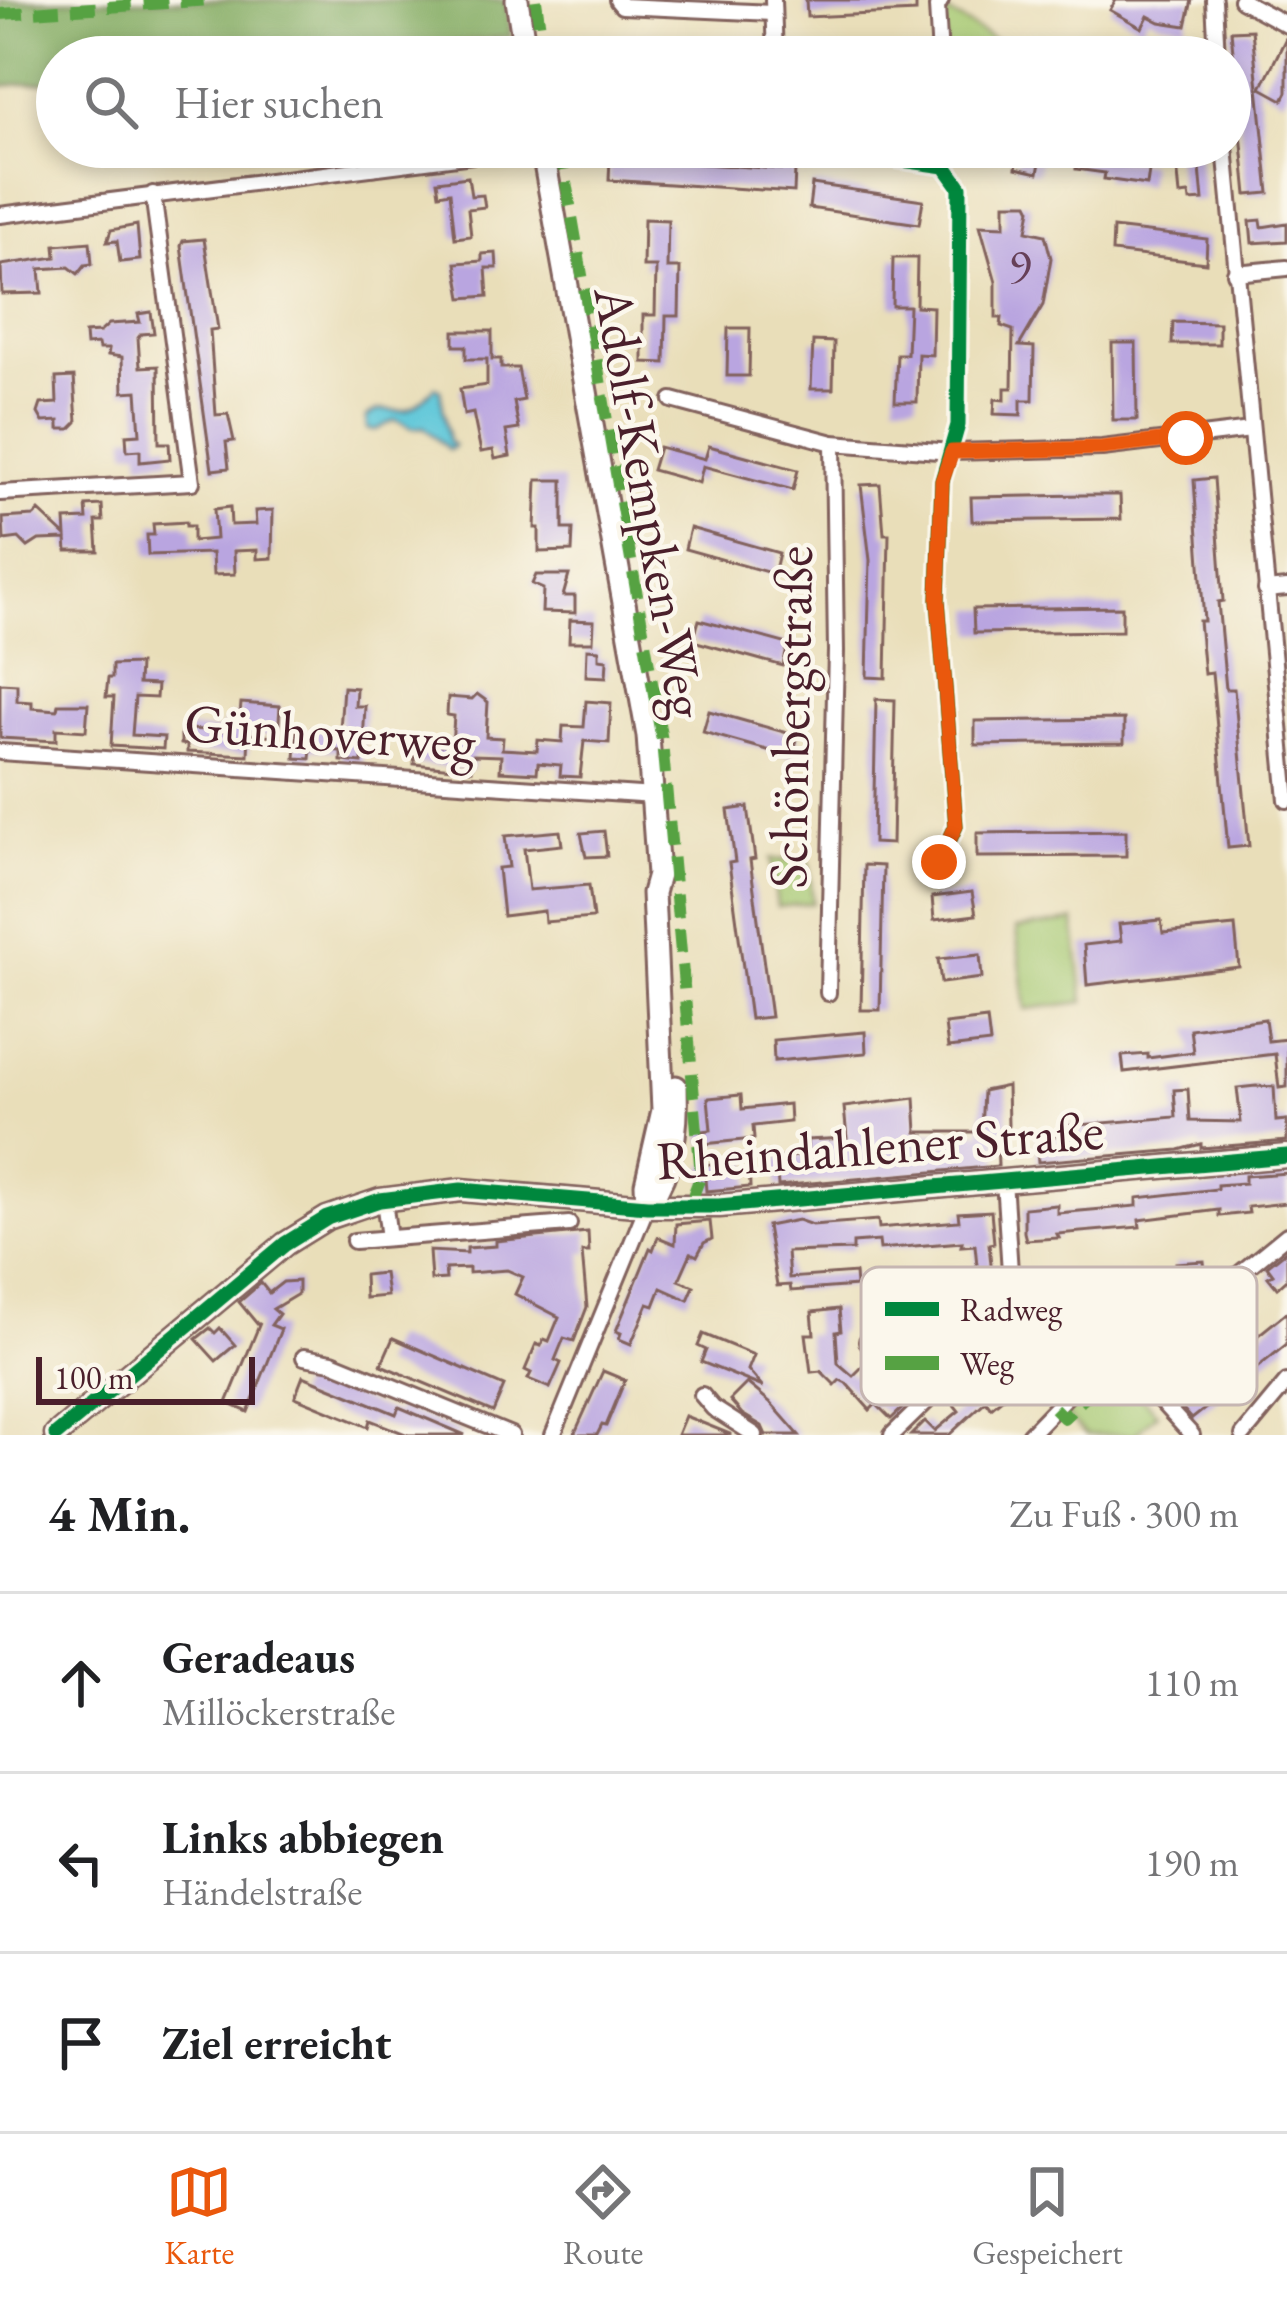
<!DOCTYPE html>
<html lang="de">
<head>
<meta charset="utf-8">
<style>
  body { margin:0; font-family:"EB Garamond",serif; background:#f2f2f2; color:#202124 }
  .scale { position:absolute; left:36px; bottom:30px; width:219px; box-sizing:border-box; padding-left:12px; border:6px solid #4a1f2b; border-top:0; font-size:33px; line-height:42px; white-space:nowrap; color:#4a1f2b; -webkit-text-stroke:9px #fbf7ec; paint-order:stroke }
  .stop { position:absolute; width:36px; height:36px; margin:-27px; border:9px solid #ea580c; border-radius:50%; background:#fff }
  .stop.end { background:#ea580c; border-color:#fff; box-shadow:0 3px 12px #0008 }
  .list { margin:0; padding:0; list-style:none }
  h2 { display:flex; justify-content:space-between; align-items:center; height:156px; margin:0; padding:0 48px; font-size:51px }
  h2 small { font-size:39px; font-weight:400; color:#757577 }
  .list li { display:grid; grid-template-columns:78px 1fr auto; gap:36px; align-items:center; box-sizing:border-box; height:180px; padding:0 48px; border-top:3px solid #e0e0e0 }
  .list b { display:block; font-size:45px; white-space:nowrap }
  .list p { margin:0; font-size:39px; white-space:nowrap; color:#757577 }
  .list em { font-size:39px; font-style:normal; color:#757577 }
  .icon { flex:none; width:66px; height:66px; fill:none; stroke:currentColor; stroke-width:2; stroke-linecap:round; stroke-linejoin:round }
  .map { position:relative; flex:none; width:1287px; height:1435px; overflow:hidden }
  .search { position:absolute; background:#fff; box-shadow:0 6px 18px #0003; left:36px; right:36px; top:36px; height:132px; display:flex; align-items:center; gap:30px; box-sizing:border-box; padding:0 42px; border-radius:66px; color:#757577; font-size:45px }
  .sheet { height:696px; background:#fff }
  nav { display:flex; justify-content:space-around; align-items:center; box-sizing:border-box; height:168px; border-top:3px solid #e0e0e0; background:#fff; font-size:33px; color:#757577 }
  nav a { display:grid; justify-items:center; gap:6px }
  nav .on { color:#ea580c }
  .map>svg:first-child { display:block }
  .green { fill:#a6c871; stroke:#78744e; stroke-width:3 }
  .forest { fill:#84ac63; stroke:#676647; stroke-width:3 }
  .water { fill:#5ec7d9; stroke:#547382; stroke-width:3 }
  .building { fill:#b9a5e0 }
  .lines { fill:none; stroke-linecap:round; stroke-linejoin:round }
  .street-casing { stroke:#82625d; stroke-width:20 }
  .secondary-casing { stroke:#82625d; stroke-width:27 }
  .street { stroke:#fff; stroke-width:14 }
  .secondary { stroke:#fff; stroke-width:21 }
  .quiet { stroke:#56a243; stroke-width:12; stroke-dasharray:24 12; stroke-linecap:butt }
  .cycleway-casing { stroke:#fbf7ec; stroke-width:22 }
  .cycleway { stroke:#00873e; stroke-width:15 }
  .route { stroke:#ea580c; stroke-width:15 }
  .labels { text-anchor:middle; stroke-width:9; stroke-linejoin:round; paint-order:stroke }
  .number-label { font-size:48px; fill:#664058 }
  .street-label { font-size:54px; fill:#4a1f2b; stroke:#fbf7ec }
  .key { fill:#fbf7ec; stroke:#c6b6b2; stroke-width:3 }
  .key-label { font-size:33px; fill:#4a1f2b }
</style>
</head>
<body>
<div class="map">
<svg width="1287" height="1435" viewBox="0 0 1287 1435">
  <rect width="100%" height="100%" fill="#fbf7ec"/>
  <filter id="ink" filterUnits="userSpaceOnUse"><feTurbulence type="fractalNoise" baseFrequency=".00833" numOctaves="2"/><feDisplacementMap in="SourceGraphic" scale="24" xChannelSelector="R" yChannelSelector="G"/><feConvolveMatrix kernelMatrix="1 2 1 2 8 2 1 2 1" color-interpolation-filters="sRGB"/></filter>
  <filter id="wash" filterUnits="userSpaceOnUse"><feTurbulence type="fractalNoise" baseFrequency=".004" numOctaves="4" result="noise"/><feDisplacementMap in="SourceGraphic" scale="48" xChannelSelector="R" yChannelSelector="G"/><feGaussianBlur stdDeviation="2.7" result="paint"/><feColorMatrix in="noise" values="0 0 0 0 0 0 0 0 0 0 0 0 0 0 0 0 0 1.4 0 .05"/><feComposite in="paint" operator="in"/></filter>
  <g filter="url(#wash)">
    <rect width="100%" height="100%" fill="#e9deb9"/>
    <g class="green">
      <polygon points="943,10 1015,52 1012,57 946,57"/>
      <polygon points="771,859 809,862 813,903 777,907"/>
      <polygon points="1074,921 1084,1002 1026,1009 1016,929"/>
      <polygon points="1112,1367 1157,1413 1134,1435 1086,1435 1065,1414"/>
    </g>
    <polygon class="forest" points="0,0 506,0 511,37 306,57 57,57 57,81 0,86"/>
    <path class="water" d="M435 387 440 390 449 442 454 446 449 450 424 427 413 428 395 420 376 430 367 429 366 418C381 405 386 412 402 411 415 410 426 396 435 387Z"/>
    <g id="blocks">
      <g class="building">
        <polygon points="806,0 916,0 916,12 807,17"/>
        <polygon points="1116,0 1192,0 1186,26 1160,22 1148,16 1142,28 1110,10"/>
        <polygon points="1252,30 1269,193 1247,195 1231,31"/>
        <polygon points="1287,36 1287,92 1283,100 1261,88"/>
        <polygon points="1020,147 1043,147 1038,173 1016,168"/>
        <polygon points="1066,147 1108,152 1107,158 1150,164 1147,185 1104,179 1105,173 1076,169 1077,162 1063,159"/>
        <polygon points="1186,147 1198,147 1203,200 1190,201 1189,194 1180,195 1176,153 1187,152"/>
        <polygon points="610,158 795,170 794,192 609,180"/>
        <polygon points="468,177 471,196 483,195 485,207 468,209 471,236 455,238 450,192 439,194 437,181"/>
        <polygon points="812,184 923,200 919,224 809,208"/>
        <polygon points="1005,203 1028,203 1031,209 1027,231 1045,235 1051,258 1043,305 1019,346 1034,347 1033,400 1021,400 1021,415 994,414 995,399 1005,400 1005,388 1012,388 1013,330 1001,326 1002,318 996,318 996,282 980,225 1005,226"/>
        <polygon points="644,219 668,220 667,268 680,268 679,316 666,316 665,363 643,362 643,315 655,315 656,267 643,267"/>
        <polygon points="1261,220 1262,227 1287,223 1287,241 1252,243 1250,221"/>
        <polygon points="137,225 140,260 120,262 117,241 107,242 111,230"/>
        <polygon points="1113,228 1207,239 1206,263 1112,252"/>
        <polygon points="204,239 218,329 210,330 216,415 228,414 234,441 226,442 229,468 212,470 181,246 183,241"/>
        <polygon points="90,242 92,264 85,265 78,274 69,267 40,269 42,293 2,294 1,265 56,257 55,245"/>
        <polygon points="496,253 497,268 486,268 488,296 462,298 456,263 482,261 482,254"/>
        <polygon points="893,258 917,258 916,306 933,307 932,355 918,354 917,402 895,402 897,354 907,354 909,306 892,306"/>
        <polygon points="151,312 154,333 141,334 138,338 140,367 158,366 159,443 169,443 170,459 140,462 140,450 127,451 126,435 140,434 137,391 123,392 122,357 108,355 109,349 99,349 98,344 86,345 85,333 100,332 109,324 140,322 138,314"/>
        <polygon points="1173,322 1219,323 1219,344 1172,344"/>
        <polygon points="728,328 750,328 749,376 727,376"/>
        <polygon points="454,331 492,331 492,359 501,359 501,368 518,368 524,400 514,402 519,429 506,431 510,456 495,459 493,450 481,452 473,413 464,415 460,389 487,385 487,359 466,359 466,346 454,346"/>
        <polygon points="813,341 834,342 833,389 811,389"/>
        <polygon points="1112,343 1136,343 1137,420 1113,420"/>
        <polygon points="74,377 77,422 70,429 59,429 59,421 43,422 38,413 41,404 57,403 56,378"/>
        <polygon points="709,446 798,470 793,490 703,466 699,483 652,470 659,447 705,459"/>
        <polygon points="1214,478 1223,601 1218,602 1226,689 1234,689 1249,846 1228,848 1212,673 1204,674 1199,621 1204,621 1194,480"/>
        <polygon points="537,480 563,480 563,529 573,529 572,551 539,552 539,528 535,528"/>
        <polygon points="880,484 884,534 889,534 886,678 867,677 870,560 861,485"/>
        <polygon points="1083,495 1120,495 1121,519 972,521 971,497"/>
        <polygon points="102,505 103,521 96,521 98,551 67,551 66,539 39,540 28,547 19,538 4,540 3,518 34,516 39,511 66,536 65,520 87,519 86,506"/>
        <polygon points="230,507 231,525 256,524 255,511 273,510 272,558 257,559 257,550 234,551 235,574 213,575 212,553 148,555 147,535 154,535 153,524 186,522 186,526 193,526 193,541 216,539 214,509"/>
        <polygon points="690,528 779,553 774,574 685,549"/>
        <polygon points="536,575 569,575 563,596 575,596 575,613 542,612 543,589 532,584"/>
        <polygon points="1122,607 1122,631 974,633 973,609"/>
        <polygon points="570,620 594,621 593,642 569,642"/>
        <polygon points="699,620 788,644 783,666 693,641"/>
        <polygon points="587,649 599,650 599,659 607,660 606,677 586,676"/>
        <polygon points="139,664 138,684 157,685 156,698 135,697 132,735 164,737 163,749 111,746 114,697 106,697 108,678 112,678 112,665"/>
        <polygon points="0,683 17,684 17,701 32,702 32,708 57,710 58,704 88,704 86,731 56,729 56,741 0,738"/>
        <polygon points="343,687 356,688 355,706 365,706 362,763 341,761 341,751 324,750 311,749 310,759 295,758 297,732 311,733 312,728 340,730"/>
        <polygon points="477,694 488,702 486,737 503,738 502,749 537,751 538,740 562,742 563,726 584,727 586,701 611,703 609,743 584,741 580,777 560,776 561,765 538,763 537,773 500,771 501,756 473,755 472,770 414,764 415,743 452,746 454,716 447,715 448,697 472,699"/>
        <polygon points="876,699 895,700 892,844 873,843"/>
        <polygon points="241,703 280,706 278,736 249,734 248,755 187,752 187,745 181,744 181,731 188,729 222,731 223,723 229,723 230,715 240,716"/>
        <polygon points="709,711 798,736 792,757 703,732"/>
        <polygon points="1124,719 1124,743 975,745 975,721"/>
        <polygon points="748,807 755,859 750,860 771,1017 750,1019 729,863 735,862 728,810"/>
        <polygon points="560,831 562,845 524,849 529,890 589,885 593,918 545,922 544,911 503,916 498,868 509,867 505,836"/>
        <polygon points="604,831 607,856 586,857 581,833"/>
        <polygon points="1126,831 1126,856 977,857 977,833"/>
        <polygon points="864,865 883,866 880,1010 861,1010"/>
        <polygon points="972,892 976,915 934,920 932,897"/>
        <polygon points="1161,920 1163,933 1235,926 1239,967 1087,985 1084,945 1121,941 1119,924"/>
        <polygon points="980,955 982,978 941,983 938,959"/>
        <polygon points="987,1019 990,1043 948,1048 945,1024"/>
        <polygon points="1265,1019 1268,1041 1287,1039 1287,1087 1279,1088 1275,1054 1124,1072 1122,1056 1148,1054 1148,1058 1193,1052 1190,1029"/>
        <polygon points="865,1032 866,1053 774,1061 773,1040"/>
        <polygon points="1007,1086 1008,1125 1006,1133 997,1136 998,1166 778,1186 776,1158 808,1155 807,1140 847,1138 844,1107 915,1098 917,1132 981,1132 983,1091"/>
        <polygon points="1256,1086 1274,1087 1276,1121 1287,1120 1287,1141 1201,1148 1201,1144 1179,1150 1038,1162 1036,1138 1067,1135 1066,1126 1176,1117 1174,1090 1188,1089 1190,1121 1241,1122 1237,1088"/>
        <polygon points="741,1095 742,1109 789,1104 790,1122 753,1126 754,1139 703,1144 702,1131 711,1130 708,1098"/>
        <polygon points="749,1161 750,1187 706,1191 704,1165"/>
        <polygon points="1287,1173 1287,1203 1248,1207 1249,1213 1219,1216 1219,1210 1139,1220 1140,1227 1057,1234 1059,1238 1026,1240 1024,1232 1024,1208 1057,1205 1057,1213 1137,1206 1137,1198 1217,1189 1217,1185 1245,1183 1245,1176"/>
        <polygon points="991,1211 994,1243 989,1244 997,1327 974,1329 971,1289 965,1289 964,1276 978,1275 975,1245 961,1246 962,1242 880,1249 879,1241 853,1243 853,1250 787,1252 789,1278 855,1273 856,1286 791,1291 790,1285 777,1286 767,1226 798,1220 812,1225 878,1220 879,1228 959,1221 958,1213"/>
        <polygon points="710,1221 712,1239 704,1243 697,1256 691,1253 679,1280 694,1286 688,1300 661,1288 654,1306 648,1304 631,1344 619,1339 621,1333 616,1331 650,1248 653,1250 658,1237 675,1244 676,1224"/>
        <polygon points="588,1232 589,1252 582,1252 587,1307 574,1341 564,1338 555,1360 561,1363 550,1388 528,1379 531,1373 525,1370 536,1344 541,1346 544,1339 549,1341 559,1317 515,1294 523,1277 507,1270 469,1273 469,1268 445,1269 446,1279 431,1280 429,1251 467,1253 467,1248 496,1246 496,1241"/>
        <polygon points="1287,1250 1287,1279 1277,1288 1268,1277 1273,1274 1267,1266"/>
        <polygon points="1204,1261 1206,1284 1178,1286 1176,1263"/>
        <polygon points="384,1273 387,1296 365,1298 364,1275"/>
        <polygon points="298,1281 298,1294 273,1309 279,1314 271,1325 281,1329 248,1412 227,1403 260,1323 258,1325 239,1302 261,1283 269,1293 283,1282"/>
        <polygon points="839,1309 841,1331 836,1332 838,1363 853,1376 865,1364 890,1389 895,1384 911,1400 891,1419 876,1404 870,1410 846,1383 840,1380 835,1385 821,1371 811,1372 806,1334 814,1334 812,1312"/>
        <polygon points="1287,1312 1287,1344 1192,1419 1176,1401"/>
        <polygon points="210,1328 215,1333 220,1328 235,1345 216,1361 196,1339"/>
        <polygon points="703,1334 754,1355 748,1370 763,1387 701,1362 706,1350 698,1346"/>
        <polygon points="393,1338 504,1386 493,1412 381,1365"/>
        <polygon points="1052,1344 1083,1346 1084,1360 1077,1360 1077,1370 1054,1371 1053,1356 991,1408 986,1401 949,1435 911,1435 925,1421 935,1431 959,1411 951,1401 1020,1352 1039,1348 1052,1351"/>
        <polygon points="603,1371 625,1380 606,1426 602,1425 597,1435 574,1435"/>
        <polygon points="303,1376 396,1414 399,1407 465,1435 408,1435 370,1420 368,1427 295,1397"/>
        <polygon points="747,1383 770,1402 799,1435 766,1435 762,1426 742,1414 730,1400"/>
        <polygon points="685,1416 730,1434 730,1435 677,1435"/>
      </g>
    </g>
  </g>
  <g filter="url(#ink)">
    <use href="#blocks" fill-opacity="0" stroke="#82625d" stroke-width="3"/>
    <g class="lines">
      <g class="street-casing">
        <g id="street">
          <polyline points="617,0 622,6 773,13"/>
          <polyline points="773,0 775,57"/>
          <polyline points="1214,0 1217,57"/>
          <polyline points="1241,0 1287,25"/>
          <polyline points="940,57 937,7 941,0"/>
          <polyline points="810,147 945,166 960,187 958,425 942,481 938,600 956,826 939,863"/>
          <polyline points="944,147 945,166"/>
          <polyline points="1225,147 1287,800"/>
          <polyline points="0,215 537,147"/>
          <polyline points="1235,273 1287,268"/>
          <polyline points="672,400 833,443 952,452 1102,448 1251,430"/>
          <polyline points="0,493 192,482 153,194"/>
          <polyline points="1266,590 1287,588"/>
          <polyline points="0,752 654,796"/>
          <polyline points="828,993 836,651 833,443"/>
          <polyline points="384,1200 389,1238"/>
          <polyline points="354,1241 569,1224"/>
          <polyline points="1014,1333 1087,1333 1102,1337 1192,1435"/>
          <polyline points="867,1341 928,1400"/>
          <polyline points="304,1357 332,1362 511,1435"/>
          <polyline points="1129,1364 1287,1235"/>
          <polyline points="702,1395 713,1408 755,1435"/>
          <polyline points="553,1435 647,1206"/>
          <polyline points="892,1435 928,1400 1014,1333 1004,1180"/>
          <polyline points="1029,1435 1114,1347"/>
          <polyline points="1243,1435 1287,1382"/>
        </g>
      </g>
      <g class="secondary-casing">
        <g id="secondary">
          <polyline points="517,0 526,57"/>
          <polyline points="542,147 648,736 658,875 653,893 663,1110 646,1184 647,1206"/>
          <path d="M648 1205C672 1169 678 1131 676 1087"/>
          <polyline points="56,1435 285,1244 327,1218 380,1200 461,1190 647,1206 719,1206 1287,1156"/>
        </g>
      </g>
      <use href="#street" class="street"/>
      <use href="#secondary" class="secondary"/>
      <g class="quiet">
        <polyline points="536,0 544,57"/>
        <polyline points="0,14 213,0"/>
        <polyline points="560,147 662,741 701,1175 694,1193 695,1206"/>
        <polyline points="1054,1408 1064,1418 1125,1359"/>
      </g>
      <g class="cycleway-casing">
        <g id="cycleway">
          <polyline points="810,147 945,166 960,187 958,425 942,481 938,600 956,826 939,863"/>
          <polyline points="56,1435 285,1244 327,1218 380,1200 461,1190 647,1206 719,1206 1287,1156"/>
        </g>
      </g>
      <use href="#cycleway" class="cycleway"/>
    </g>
  </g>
  <g class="lines" filter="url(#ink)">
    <polyline class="route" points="939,862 956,826 938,600 942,481 952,452 1102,448 1186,438"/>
  </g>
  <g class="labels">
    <g class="number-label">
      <text x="1020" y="282">9</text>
    </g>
    <g class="street-label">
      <text transform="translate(651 502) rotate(80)" y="19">Adolf-Kempken-Weg</text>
      <text transform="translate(790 717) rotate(-89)" y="19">Schönbergstraße</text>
      <text transform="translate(330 732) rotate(4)" y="19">Günhoverweg</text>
      <text transform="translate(880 1145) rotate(-4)" y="19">Rheindahlener Straße</text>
    </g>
  </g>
  <rect x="861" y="1267" width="396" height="138" rx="18" class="key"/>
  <rect x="885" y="1302" width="54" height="14" fill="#00873e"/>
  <rect x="885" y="1356" width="54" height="14" fill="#56a243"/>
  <g class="key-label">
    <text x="960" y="1321">Radweg</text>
    <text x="960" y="1375">Weg</text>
  </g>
</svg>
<div class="scale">100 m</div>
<div class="stop" style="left:1186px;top:438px"></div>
<div class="stop end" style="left:939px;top:862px"></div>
<div class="search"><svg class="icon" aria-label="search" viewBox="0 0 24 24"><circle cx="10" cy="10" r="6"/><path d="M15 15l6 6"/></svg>Hier suchen</div>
</div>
<section class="sheet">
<h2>4 Min.<small>Zu Fuß · 300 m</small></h2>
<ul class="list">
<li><svg class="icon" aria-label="ahead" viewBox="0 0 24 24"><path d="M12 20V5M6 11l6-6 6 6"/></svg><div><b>Geradeaus</b><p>Millöckerstraße</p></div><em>110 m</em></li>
<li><svg class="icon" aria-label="left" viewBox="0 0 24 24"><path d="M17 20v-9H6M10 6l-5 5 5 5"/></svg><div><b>Links abbiegen</b><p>Händelstraße</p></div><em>190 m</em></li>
<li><svg class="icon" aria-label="arrive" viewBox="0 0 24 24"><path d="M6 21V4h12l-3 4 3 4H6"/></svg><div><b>Ziel erreicht</b></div></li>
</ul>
</section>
<nav>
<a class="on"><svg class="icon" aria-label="map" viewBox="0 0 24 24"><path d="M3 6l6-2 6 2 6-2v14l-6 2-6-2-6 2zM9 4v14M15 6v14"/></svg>Karte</a>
<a><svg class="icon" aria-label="directions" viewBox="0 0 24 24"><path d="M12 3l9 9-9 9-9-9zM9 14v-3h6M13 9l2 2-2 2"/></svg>Route</a>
<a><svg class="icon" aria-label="saved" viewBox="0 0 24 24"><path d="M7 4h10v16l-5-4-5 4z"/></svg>Gespeichert</a>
</nav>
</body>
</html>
